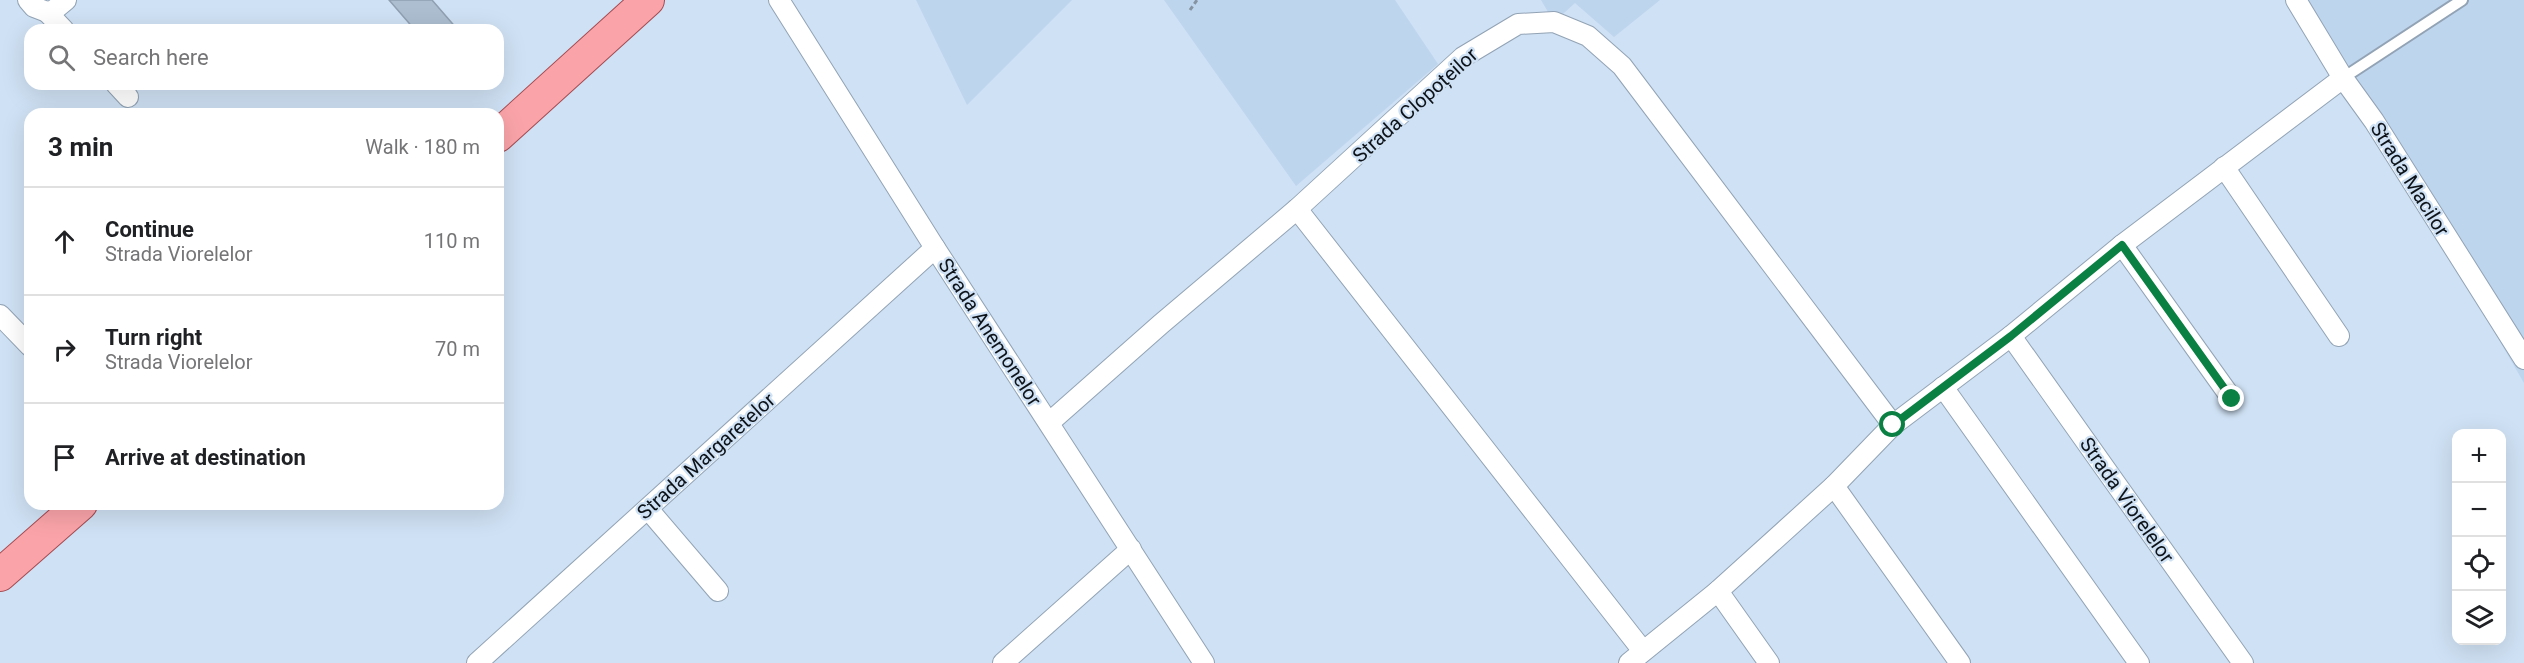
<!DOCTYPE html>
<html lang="en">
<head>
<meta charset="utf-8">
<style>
  body { margin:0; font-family:Roboto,sans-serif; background:#f2f2f2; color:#202124 }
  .controls { position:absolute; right:18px; bottom:18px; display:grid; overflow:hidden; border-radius:12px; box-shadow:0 6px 24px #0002 }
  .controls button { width:54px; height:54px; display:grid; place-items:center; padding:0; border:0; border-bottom:2px solid #e0e0e0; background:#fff; color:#202124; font:30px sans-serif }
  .stop { position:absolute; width:18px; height:18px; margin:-14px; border:4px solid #0b8043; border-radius:50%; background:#fff }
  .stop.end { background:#0b8043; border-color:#fff; box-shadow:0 2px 6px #0008 }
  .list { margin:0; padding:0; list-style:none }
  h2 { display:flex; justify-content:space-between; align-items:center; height:78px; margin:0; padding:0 24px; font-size:26px }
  h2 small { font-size:20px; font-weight:400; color:#757577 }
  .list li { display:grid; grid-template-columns:39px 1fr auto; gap:18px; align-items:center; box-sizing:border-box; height:108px; padding:0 24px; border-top:2px solid #e0e0e0 }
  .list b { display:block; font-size:22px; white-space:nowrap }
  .list p { margin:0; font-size:20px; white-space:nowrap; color:#757577 }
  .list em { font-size:20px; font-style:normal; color:#757577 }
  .icon { flex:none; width:33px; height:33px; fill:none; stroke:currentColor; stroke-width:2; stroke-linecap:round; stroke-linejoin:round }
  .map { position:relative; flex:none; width:2524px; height:663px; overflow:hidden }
  .search { position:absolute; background:#fff; box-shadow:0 6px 24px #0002; left:24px; top:24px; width:480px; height:66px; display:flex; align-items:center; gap:15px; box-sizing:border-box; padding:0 21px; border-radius:18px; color:#757577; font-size:22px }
  .panel { position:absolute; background:#fff; box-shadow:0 6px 24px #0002; left:24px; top:108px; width:480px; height:402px; border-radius:18px }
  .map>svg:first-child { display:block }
  .built { fill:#bed5ee }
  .building { fill:#acbed0; stroke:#90a0b2; stroke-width:1.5 }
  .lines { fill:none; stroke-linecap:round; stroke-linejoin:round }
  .service-casing { stroke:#92a3b5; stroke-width:14 }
  .minor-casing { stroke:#92a3b5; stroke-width:22 }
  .primary-casing { stroke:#a44a51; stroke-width:34 }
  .path { stroke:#8694a2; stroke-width:3; stroke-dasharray:4.5 3; stroke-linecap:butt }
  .service { stroke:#fff; stroke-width:10 }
  .minor { stroke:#fff; stroke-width:20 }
  .primary { stroke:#faa4a9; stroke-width:32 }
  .route { stroke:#0b8043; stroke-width:8 }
  .labels { text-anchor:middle; stroke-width:4.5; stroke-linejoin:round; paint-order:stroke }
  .street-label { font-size:20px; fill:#0d1319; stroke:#cfe1f4 }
</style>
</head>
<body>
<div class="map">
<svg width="2524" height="663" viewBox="0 0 2524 663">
  <rect width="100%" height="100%" fill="#cfe1f4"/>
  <g class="built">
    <polygon points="916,0 1072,0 967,105"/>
    <polygon points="1164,0 1395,0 1438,64 1296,186"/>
    <polygon points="1541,0 1660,0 1614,37 1575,3 1554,22"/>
    <polygon points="2302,0 2524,0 2524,383"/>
  </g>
  <polygon class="building" points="389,0 432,0 458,30 415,30"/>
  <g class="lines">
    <g class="service-casing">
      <polyline id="service" points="2343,78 2462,0"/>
    </g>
    <g class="minor-casing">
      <g id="minor">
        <polyline points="28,0 34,7 47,12 54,10 66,0"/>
        <polyline points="779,0 935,248 1204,663"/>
        <polyline points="2296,0 2343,78 2374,121 2524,359"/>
        <polyline points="47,12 64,30"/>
        <polyline points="116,84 128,97"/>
        <polyline points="2224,167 2339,336"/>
        <polyline points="1297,209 1643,651"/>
        <polyline points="2122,245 2232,399"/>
        <polyline points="0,315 30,346"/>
        <polyline points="2011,336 2243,663"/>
        <polyline points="1943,387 2139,663"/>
        <polyline points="1050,422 1161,324 1297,209 1463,57 1518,24 1554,22 1588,36 1622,66 1893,425"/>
        <polyline points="1834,486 1960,663"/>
        <polyline points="648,509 718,591"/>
        <polyline points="1718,591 1769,663"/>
        <polyline points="477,663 935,248"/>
        <polyline points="1003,663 1131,549"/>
        <polyline points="1629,663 1718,591 1834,486 1893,425 2011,336 2122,245 2343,78"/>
      </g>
    </g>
    <g class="primary-casing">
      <g id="primary">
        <polyline points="498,136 648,0"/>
        <polyline points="0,575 81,504"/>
      </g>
    </g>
    <polyline class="path" points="1190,10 1197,0"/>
    <use href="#service" class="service"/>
    <use href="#minor" class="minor"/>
    <use href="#primary" class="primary"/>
  </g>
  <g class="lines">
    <polyline class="route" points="1893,425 2011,336 2122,245 2232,399"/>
  </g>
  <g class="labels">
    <g class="street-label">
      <text transform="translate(1415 105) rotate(-42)" y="7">Strada Clopoțeilor</text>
      <text transform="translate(2410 179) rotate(58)" y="7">Strada Macilor</text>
      <text transform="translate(990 332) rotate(57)" y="7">Strada Anemonelor</text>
      <text transform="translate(706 456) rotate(-42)" y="7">Strada Margaretelor</text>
      <text transform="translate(2127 500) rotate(55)" y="7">Strada Viorelelor</text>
    </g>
  </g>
</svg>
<div class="controls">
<button>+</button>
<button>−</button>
<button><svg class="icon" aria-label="locate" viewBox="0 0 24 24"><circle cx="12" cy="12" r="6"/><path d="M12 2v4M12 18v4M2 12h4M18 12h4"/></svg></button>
<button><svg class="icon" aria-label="layers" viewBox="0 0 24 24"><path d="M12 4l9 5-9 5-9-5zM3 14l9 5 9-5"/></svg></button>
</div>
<div class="stop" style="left:1893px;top:425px"></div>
<div class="stop end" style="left:2232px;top:399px"></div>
<div class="search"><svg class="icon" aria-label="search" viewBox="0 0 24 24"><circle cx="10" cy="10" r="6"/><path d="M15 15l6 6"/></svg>Search here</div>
<section class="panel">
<h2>3 min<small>Walk · 180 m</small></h2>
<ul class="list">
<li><svg class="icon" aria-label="ahead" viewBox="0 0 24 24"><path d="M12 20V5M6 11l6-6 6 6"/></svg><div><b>Continue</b><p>Strada Viorelelor</p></div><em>110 m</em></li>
<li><svg class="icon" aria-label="right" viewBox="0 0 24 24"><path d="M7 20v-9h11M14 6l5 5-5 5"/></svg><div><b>Turn right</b><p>Strada Viorelelor</p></div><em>70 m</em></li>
<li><svg class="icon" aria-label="arrive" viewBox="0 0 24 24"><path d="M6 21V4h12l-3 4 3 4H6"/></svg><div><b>Arrive at destination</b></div></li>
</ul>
</section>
</div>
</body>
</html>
